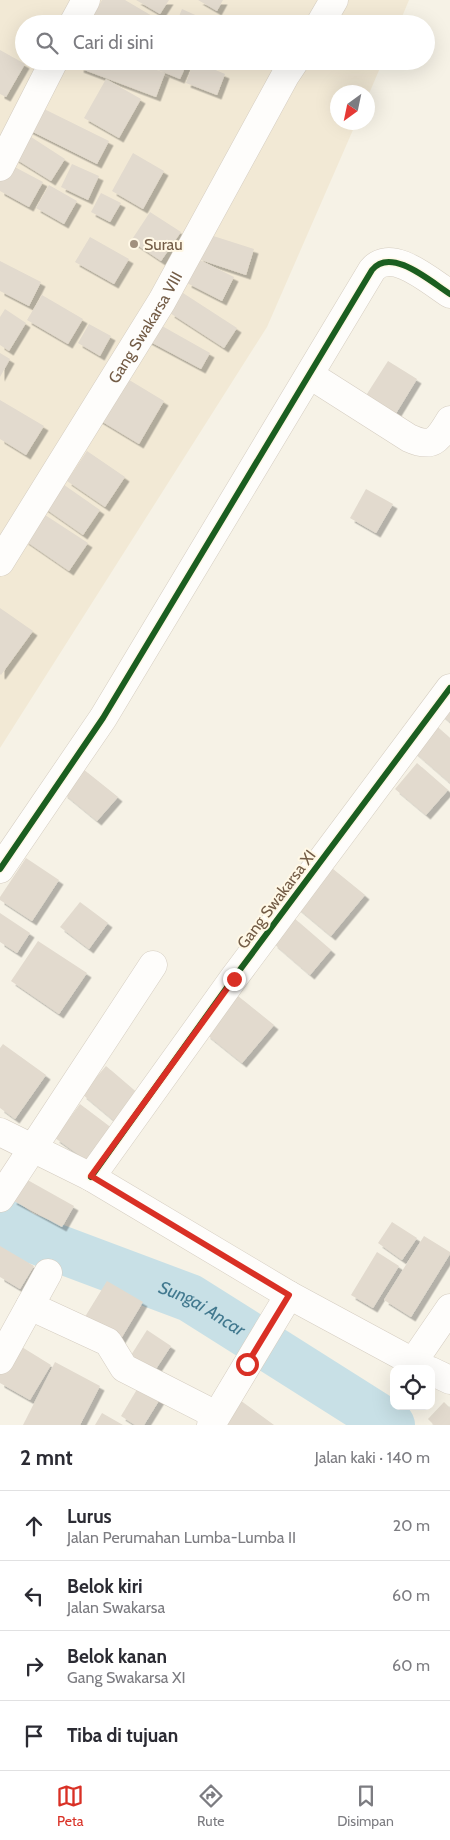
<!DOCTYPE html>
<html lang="id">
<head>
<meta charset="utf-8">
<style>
  body { margin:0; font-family:Cabin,sans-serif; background:#f7f7f7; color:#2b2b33 }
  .controls { position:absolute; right:15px; bottom:15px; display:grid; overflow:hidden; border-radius:10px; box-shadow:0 5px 20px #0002 }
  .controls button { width:45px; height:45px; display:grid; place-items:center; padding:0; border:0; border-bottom:1px solid #e1e1e2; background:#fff; color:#2b2b33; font:25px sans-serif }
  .compass { position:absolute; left:330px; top:85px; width:45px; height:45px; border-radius:50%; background:#fff; box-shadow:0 5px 20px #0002; rotate:213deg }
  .stop { position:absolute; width:15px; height:15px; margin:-11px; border:4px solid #d93025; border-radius:50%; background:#fff }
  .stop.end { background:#d93025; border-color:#fff; box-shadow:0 1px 5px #0008 }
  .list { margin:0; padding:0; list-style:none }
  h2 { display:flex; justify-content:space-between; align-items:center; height:65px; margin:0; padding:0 20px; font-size:21px }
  h2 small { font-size:16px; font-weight:400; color:#7c7c81 }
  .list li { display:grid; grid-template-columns:32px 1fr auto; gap:15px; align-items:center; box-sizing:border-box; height:70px; padding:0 20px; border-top:1px solid #e1e1e2 }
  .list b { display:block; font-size:19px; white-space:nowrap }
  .list p { margin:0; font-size:16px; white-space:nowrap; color:#7c7c81 }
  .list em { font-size:16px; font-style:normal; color:#7c7c81 }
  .icon { flex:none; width:28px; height:28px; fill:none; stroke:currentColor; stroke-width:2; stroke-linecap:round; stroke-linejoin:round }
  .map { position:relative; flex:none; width:450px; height:1425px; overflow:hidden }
  .search { position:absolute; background:#fff; box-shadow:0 5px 20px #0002; left:15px; right:15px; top:15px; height:55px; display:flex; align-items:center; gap:12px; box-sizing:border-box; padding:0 18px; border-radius:28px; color:#7c7c81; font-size:19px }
  .sheet { height:345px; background:#fff }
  nav { display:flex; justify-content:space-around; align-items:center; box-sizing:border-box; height:70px; border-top:1px solid #e1e1e2; background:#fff; font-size:14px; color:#7c7c81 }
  nav a { display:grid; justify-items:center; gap:2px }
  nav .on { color:#d93025 }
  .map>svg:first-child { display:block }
  .residential { fill:#f2e9d5 }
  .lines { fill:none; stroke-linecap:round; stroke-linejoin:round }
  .river { stroke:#c8e0e6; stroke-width:48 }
  .building { fill:#e2dace; filter:url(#shadow) }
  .minor-casing { stroke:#d5cdc1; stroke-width:29 }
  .minor { stroke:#fefdfb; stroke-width:28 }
  .cycleway-casing { stroke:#fff8e6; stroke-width:9 }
  .cycleway { stroke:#1b5e20; stroke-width:6 }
  .route { stroke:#d93025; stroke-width:6 }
  .poi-dot { fill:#a1907e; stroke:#fff8e6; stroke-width:2 }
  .labels { text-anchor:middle; stroke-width:4; stroke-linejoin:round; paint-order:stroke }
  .poi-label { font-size:16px; fill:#735c46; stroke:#fff8e6; text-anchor:start }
  .street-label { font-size:16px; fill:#735c46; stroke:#fff8e6 }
  .water-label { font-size:18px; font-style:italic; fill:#42798f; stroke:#fff8e6 }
</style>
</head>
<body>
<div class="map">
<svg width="450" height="1425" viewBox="0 0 450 1425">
  <defs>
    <filter id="shadow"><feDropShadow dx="4.5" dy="4.5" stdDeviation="0" flood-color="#0004"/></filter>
  </defs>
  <rect width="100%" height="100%" fill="#f6f2e6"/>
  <polygon class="residential" points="0,0 409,0 399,24 24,24 24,61 383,61 368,96 368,92 338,92 338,122 356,123 267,327 0,748"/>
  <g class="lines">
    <path class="river" id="s1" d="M0 1219 22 1235 190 1298 391 1425"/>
  </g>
  <g class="building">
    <polygon points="102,0 125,0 164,23 108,24 94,15"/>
    <polygon points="136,0 169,0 160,14"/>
    <polygon points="198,0 223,0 217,11"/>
    <polygon points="182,9 215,24 176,24"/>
    <polygon points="0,50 25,64 6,97 0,94"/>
    <polygon points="81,61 133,61 165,73 156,97 79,68"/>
    <polygon points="162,61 188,61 180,79 158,70"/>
    <polygon points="194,61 225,74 217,95 186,83"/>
    <polygon points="106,79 141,99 119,138 84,118"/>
    <polygon points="36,105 109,141 97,164 25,128"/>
    <polygon points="28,135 65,159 51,181 14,158"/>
    <polygon points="133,153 164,171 143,209 112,191"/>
    <polygon points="9,164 43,182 29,207 0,191 0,180"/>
    <polygon points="72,164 99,176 88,200 61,187"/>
    <polygon points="49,185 77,201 64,224 36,208"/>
    <polygon points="101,193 121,203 110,222 91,212"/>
    <polygon points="150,212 181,232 161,261 131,241"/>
    <polygon points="207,234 254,249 246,275 198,259"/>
    <polygon points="90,237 129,259 114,284 75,262"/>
    <polygon points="198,259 234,277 222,301 187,283"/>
    <polygon points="0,261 41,282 29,306 0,291"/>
    <polygon points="183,293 237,328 224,348 170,313"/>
    <polygon points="42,295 83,319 68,344 27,320"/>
    <polygon points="5,309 26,323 9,351 0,345 0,317"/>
    <polygon points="155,322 210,353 201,369 145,339"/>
    <polygon points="89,324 111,336 100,356 78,343"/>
    <polygon points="0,353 10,359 0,377"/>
    <polygon points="388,361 417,379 395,415 365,397"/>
    <polygon points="121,375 164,401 139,444 96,418"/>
    <polygon points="0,400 44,426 26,455 0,439"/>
    <polygon points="87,451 125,477 105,507 67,481"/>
    <polygon points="57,480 100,510 83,535 40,505"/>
    <polygon points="366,489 393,504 376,533 350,518"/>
    <polygon points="42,513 88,543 69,571 24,540"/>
    <polygon points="0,608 33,631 1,675 0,674"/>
    <polygon points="450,696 450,722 438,712"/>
    <polygon points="433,723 450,738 450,783 411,749"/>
    <polygon points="417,763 448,790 426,815 395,789"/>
    <polygon points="83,769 118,797 97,821 63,793"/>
    <polygon points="26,858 59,880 32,921 0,900 0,897"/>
    <polygon points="328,865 365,895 331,936 294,905"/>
    <polygon points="80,902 108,923 89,949 60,927"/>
    <polygon points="0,913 30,933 17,953 0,942"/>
    <polygon points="294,918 331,950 310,975 273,943"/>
    <polygon points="38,941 87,973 59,1014 11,981"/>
    <polygon points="238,996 274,1025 242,1063 206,1034"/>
    <polygon points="3,1044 46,1075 15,1119 0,1108 0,1048"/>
    <polygon points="106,1066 141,1096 118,1124 82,1094"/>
    <polygon points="80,1104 117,1132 93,1165 55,1138"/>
    <polygon points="24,1178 74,1206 62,1227 12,1200"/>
    <polygon points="392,1222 417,1238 402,1260 378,1243"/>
    <polygon points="424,1236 450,1252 450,1254 411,1317 384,1300"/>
    <polygon points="0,1246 34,1266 20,1289 0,1277"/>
    <polygon points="377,1252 399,1266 373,1308 351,1295"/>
    <polygon points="107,1281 143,1302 119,1342 83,1320"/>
    <polygon points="147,1330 171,1346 150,1378 126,1363"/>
    <polygon points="17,1344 51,1365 30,1400 0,1383 0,1373"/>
    <polygon points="55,1362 100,1386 80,1425 23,1425"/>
    <polygon points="139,1386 160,1399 144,1425 135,1425 121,1416"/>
    <polygon points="237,1398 274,1425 224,1425"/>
    <polygon points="444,1402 450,1408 450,1425 434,1425 428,1419"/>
    <polygon points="102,1413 123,1425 95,1425"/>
  </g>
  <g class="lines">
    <g class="minor-casing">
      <g id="minor">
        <polyline points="73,24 86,0"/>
        <polyline points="320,24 334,0"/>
        <polyline points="0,167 54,61"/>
        <path d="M310 375 409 438C433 449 438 440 450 420"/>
        <path id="s2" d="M0 562 162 301 285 76 295 61"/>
        <path d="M0 869 103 718 372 270C391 246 431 282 450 294"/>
        <polyline points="0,1132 91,1177 289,1295 426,1369"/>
        <polyline points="91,1177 233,979 450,688"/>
        <polyline points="0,1198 153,965"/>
        <polyline points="30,1306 108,1342 124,1368 216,1415"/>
        <polyline points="0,1360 48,1273"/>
        <polyline points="413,1362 450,1308"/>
        <polyline points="431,1371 450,1380"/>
        <polyline points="211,1425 289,1295"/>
      </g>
    </g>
    <use href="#minor" class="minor"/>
    <g class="cycleway-casing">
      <g id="cycleway">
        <path d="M0 869 103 718 372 270C391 246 431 282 450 294"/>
        <polyline points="91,1177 233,979 450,688"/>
      </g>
    </g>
    <use href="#cycleway" class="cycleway"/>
  </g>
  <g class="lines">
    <polyline class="route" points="234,979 91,1176 289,1295 247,1364"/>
  </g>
  <circle class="poi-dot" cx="134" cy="244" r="5"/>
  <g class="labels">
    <g class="poi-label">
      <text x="144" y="250">Surau</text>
    </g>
    <g class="street-label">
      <text dy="6" stroke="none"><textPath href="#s2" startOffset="276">Gang Swakarsa VIII</textPath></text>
      <text transform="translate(276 899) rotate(-53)" y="6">Gang Swakarsa XI</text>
    </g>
    <g class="water-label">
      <text dy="6" stroke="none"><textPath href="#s1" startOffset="222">Sungai Ancar</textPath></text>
    </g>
  </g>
</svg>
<div class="controls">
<button><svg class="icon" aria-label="locate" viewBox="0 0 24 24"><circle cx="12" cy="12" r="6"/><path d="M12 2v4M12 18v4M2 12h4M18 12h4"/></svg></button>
</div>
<svg class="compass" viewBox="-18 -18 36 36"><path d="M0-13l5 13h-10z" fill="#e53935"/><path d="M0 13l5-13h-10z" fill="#7c7c81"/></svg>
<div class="stop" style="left:247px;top:1364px"></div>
<div class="stop end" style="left:234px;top:979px"></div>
<div class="search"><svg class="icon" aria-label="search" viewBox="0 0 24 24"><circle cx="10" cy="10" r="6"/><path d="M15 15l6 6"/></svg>Cari di sini</div>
</div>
<section class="sheet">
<h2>2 mnt<small>Jalan kaki · 140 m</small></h2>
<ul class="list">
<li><svg class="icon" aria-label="ahead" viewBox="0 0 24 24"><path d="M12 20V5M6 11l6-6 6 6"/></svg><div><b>Lurus</b><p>Jalan Perumahan Lumba-Lumba II</p></div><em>20 m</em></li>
<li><svg class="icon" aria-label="left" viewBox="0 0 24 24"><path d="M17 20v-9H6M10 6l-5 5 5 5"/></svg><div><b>Belok kiri</b><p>Jalan Swakarsa</p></div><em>60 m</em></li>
<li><svg class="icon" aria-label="right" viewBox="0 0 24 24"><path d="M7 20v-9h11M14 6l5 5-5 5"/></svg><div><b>Belok kanan</b><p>Gang Swakarsa XI</p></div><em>60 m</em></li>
<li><svg class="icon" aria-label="arrive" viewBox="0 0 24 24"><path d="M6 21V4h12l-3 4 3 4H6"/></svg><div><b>Tiba di tujuan</b></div></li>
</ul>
</section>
<nav>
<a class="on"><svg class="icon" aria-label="map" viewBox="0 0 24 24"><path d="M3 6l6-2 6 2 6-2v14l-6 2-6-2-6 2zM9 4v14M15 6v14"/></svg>Peta</a>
<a><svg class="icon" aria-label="directions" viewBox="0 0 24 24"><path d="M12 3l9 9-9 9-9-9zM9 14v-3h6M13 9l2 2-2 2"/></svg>Rute</a>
<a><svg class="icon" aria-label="saved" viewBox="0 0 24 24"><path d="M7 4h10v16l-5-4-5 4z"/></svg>Disimpan</a>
</nav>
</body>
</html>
